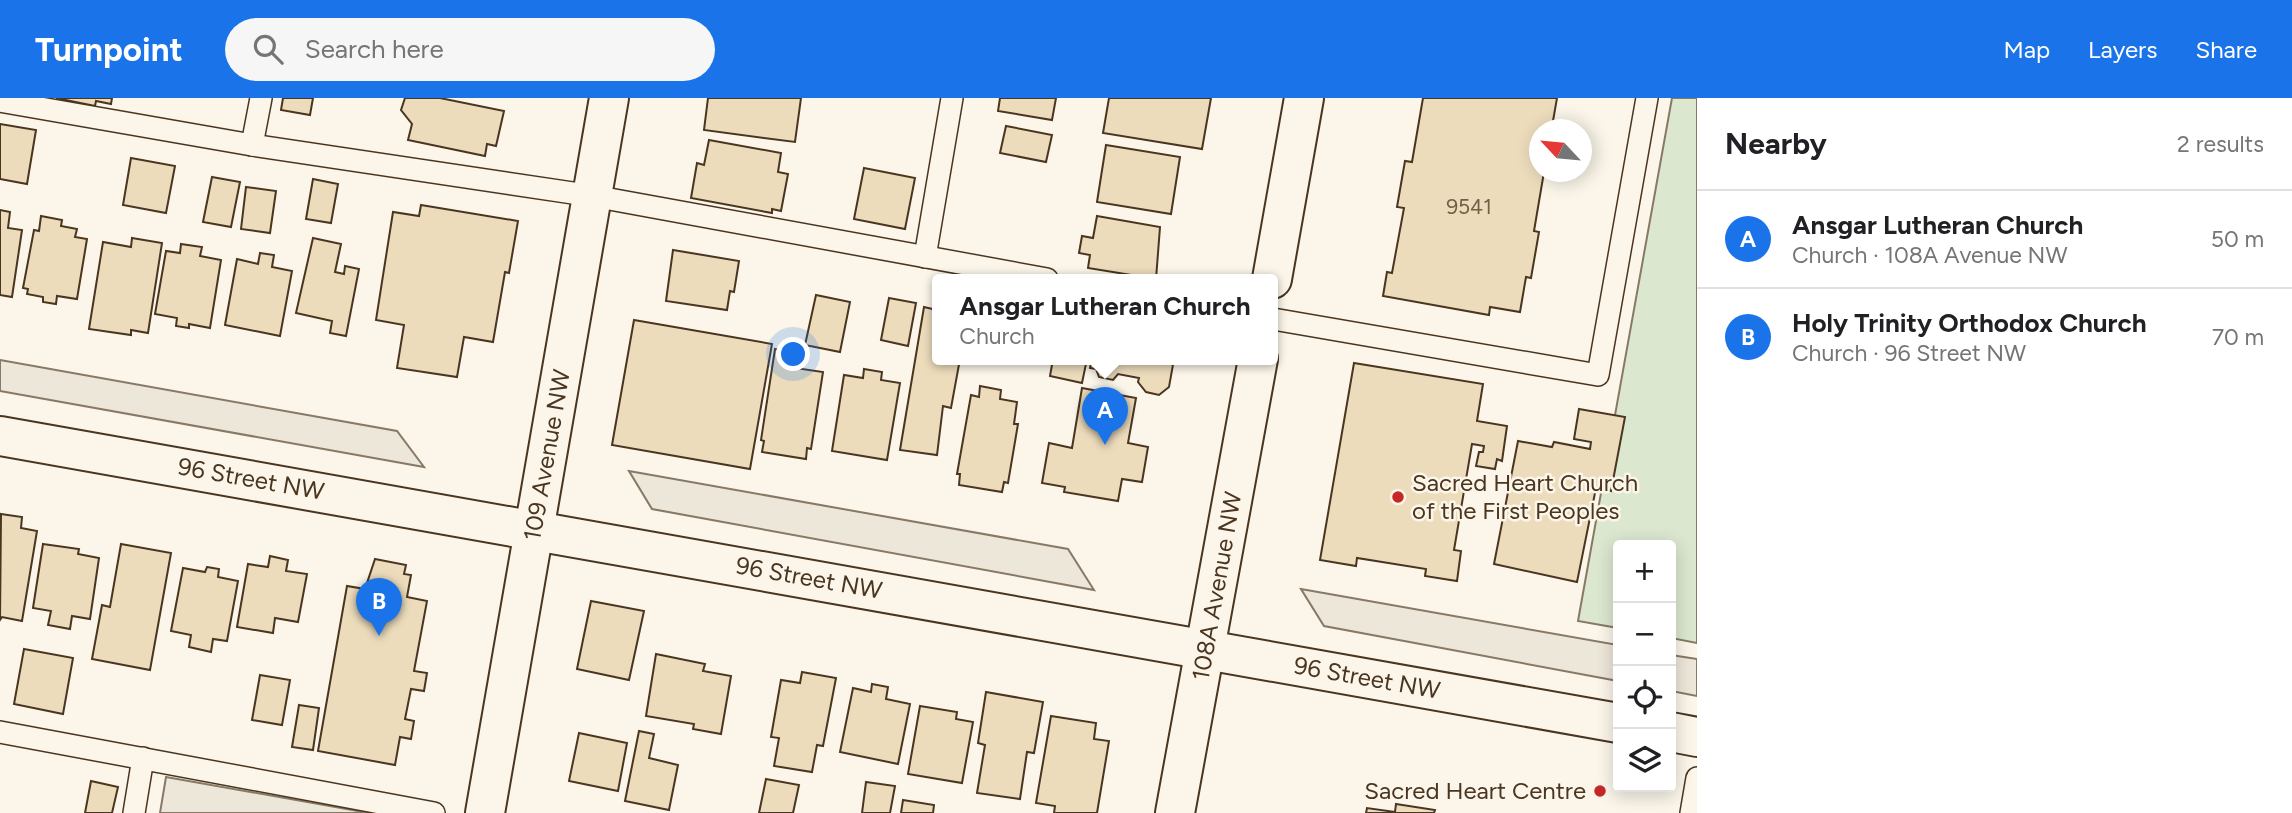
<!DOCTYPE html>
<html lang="en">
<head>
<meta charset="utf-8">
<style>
  body { margin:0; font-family:Figtree,sans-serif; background:#f6f6f6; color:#202124 }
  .controls { position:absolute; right:21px; bottom:21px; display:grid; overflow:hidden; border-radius:7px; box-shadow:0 4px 18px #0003 }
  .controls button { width:63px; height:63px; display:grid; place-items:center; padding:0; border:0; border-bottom:2px solid #e0e0e0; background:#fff; color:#202124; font:35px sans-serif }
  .compass { position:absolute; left:1529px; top:21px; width:63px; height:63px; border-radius:50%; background:#fff; box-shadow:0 4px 18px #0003; rotate:296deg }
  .you { position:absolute; left:794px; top:257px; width:24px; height:24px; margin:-18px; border:5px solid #fff; border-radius:50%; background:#1a73e8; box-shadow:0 0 0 10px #1a73e833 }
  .badge { display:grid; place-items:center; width:46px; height:46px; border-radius:50%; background:#1a73e8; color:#fff; font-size:23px; font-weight:700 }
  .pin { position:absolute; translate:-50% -58px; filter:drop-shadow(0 2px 4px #0008) }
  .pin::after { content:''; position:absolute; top:37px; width:24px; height:21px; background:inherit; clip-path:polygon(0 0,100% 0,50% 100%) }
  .popup { position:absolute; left:932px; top:176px; width:346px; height:91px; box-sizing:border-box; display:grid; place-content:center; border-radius:7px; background:#fff; filter:drop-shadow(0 2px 5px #0005); font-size:23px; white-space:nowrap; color:#757577 }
  .popup b { font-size:26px; color:#202124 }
  .popup::after { content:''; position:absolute; left:50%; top:100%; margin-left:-14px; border:14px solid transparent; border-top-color:#fff }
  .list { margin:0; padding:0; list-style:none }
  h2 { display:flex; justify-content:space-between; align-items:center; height:91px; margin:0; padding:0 28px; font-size:30px }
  h2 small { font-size:23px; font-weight:400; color:#757577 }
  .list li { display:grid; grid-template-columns:46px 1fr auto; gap:21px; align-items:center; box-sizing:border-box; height:98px; padding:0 28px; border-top:2px solid #e0e0e0 }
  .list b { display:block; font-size:26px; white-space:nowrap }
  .list p { margin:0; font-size:23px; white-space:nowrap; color:#757577 }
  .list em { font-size:23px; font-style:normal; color:#757577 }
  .icon { flex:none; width:38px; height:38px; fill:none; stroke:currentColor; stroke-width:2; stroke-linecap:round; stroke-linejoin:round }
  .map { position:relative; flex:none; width:1697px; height:715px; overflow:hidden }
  header { display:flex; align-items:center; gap:42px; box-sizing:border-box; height:98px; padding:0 35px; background:#1a73e8; color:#fff }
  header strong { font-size:33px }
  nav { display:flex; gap:38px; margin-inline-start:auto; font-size:24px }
  .search { width:490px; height:63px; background:#f6f6f6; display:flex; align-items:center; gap:18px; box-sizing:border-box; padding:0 24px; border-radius:38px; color:#757577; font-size:26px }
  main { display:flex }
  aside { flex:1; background:#fff }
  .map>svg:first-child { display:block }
  .green { fill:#dce7d0; stroke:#887966; stroke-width:2 }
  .parking { fill:#ede7d9; stroke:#887966; stroke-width:2 }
  .building { fill:#ecdcbc; stroke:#4a3520; stroke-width:2 }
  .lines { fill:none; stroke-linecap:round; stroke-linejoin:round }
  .service-casing { stroke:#4a3520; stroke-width:24 }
  .minor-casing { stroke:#4a3520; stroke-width:42 }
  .tertiary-casing { stroke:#4a3520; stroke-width:42 }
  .service { stroke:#fbf6e9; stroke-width:21 }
  .minor { stroke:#fbf6e9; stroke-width:38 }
  .tertiary { stroke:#fbf6e9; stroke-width:38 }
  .poi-dot { fill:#c62828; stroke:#fbf6e9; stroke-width:2.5 }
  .labels { text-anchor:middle; stroke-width:5; stroke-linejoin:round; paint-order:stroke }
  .number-label { font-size:21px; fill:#725f47 }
  .street-label { font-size:24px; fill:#4a3520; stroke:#fbf6e9 }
  .poi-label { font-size:24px; fill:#4a3520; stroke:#fbf6e9; text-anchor:start }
</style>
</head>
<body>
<header>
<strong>Turnpoint</strong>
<div class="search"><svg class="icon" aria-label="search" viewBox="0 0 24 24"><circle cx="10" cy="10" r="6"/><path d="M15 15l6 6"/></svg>Search here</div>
<nav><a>Map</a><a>Layers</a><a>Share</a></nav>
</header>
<main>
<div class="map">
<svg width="1697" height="715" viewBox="0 0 1697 715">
  <rect width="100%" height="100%" fill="#fbf6e9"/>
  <polygon class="green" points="1672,0 1697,0 1697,545 1671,540 1671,447 1618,447 1618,530 1578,523"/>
  <g class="parking">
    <polygon points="0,262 397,333 424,369 0,293"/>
    <polygon points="629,373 1068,451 1094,492 652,411"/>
    <polygon points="1301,491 1618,547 1618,583 1324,528"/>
    <polygon points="1671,557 1697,561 1697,598 1671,593"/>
    <polygon points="166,679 369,715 160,715"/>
  </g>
  <g class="building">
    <polygon points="56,0 112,0 111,6 96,3 95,8"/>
    <polygon points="283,0 313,0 310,17 281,12"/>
    <polygon points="405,0 440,0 504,13 496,48 487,46 485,58 408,42 412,26 401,12"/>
    <polygon points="708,0 801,0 795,44 704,32"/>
    <polygon points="1000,0 1056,0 1052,22 998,13"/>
    <polygon points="1109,0 1211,0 1202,51 1103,35"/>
    <polygon points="1423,0 1557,0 1553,23 1559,24 1557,32 1540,32 1540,74 1544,74 1534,133 1539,134 1531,180 1526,179 1520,214 1490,209 1489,217 1383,198 1387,174 1392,175 1404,110 1397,109 1405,63 1412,64"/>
    <polygon points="0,26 36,32 27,86 0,81"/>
    <polygon points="1006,28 1052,37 1046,64 1000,55"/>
    <polygon points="709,42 781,55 778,74 788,76 781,113 772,111 772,115 691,100 697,65 704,67"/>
    <polygon points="1106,47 1180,59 1171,116 1097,104"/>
    <polygon points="131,60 175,68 166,115 123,107"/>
    <polygon points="864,70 915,80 905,131 854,121"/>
    <polygon points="212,79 240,84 231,129 203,124"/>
    <polygon points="313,81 338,86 331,125 306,121"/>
    <polygon points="246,89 276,93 270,135 241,131"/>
    <polygon points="421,107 518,123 509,175 505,174 493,244 464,239 457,279 397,270 404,227 376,222 393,114 419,118"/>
    <polygon points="0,112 10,114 8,130 22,132 12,199 0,197"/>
    <polygon points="41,118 62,122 61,128 77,131 75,139 87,141 77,201 57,198 56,206 43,204 43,199 27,196 28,191 23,190 34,132 39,133"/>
    <polygon points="1097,118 1160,129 1156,181 1088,170 1090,157 1079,155 1082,138 1093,140"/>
    <polygon points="132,140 162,145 148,235 131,232 131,237 89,231 103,144 131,149"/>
    <polygon points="313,140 341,146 335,174 344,176 345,168 359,171 346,238 330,235 332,223 296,215"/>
    <polygon points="181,146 202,149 200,158 221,162 210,230 189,226 189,230 176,228 177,220 155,216 166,153 180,155"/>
    <polygon points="673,152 739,163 734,194 730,193 727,212 666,203"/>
    <polygon points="260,155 274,157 272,169 292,173 280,238 225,227 237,161 258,166"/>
    <polygon points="816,197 850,204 840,254 805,247"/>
    <polygon points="889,200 916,205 908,248 881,242"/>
    <polygon points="924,209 937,212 937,261 960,261 951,310 943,308 937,357 900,352"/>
    <polygon points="634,222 772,246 750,371 612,347"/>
    <polygon points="775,251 797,255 795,270 823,274 811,351 807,350 806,361 762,354 764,343 761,342"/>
    <polygon points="1053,261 1087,261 1082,285 1050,278"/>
    <polygon points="1092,261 1174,261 1169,289 1159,297 1146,294 1138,284 1139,280 1118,276 1113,282 1099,279 1096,271 1090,270"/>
    <polygon points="1354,265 1483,286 1477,323 1507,328 1502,363 1497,361 1495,371 1476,368 1479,354 1483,354 1484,348 1472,346 1454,452 1461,453 1457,483 1425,478 1426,471 1357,460 1356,468 1320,462"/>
    <polygon points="864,271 882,274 881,282 900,285 887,362 832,353 844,277 863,280"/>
    <polygon points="980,288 1001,292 1000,301 1017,304 1014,326 1018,326 1008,385 1004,384 1002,394 959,387 960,376 957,376 971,297 979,299"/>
    <polygon points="1082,290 1136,300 1128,345 1148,349 1142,384 1122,381 1118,403 1064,394 1065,389 1042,385 1049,345 1072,350"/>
    <polygon points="1579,311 1625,319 1611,393 1596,390 1577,484 1494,466 1518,343 1552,349 1554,344 1590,351 1591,344 1574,341"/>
    <polygon points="1,416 22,419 21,430 37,433 22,523 2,519 0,522"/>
    <polygon points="43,446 79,451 78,456 99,460 90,521 72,518 70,531 48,527 51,513 33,510"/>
    <polygon points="121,446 171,455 150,572 92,561 102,507 110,509"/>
    <polygon points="270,458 288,462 286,473 307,476 298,524 275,520 273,535 237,529 248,466 268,469"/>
    <polygon points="375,461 406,467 404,476 411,477 407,499 427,503 414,573 427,575 424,593 411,591 405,621 414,623 411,641 400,639 395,667 318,653 347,488 365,491"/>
    <polygon points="207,469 219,471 218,479 238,483 227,543 213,541 211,554 189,549 191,537 171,533 183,470 205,474"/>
    <polygon points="591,503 644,513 629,582 577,571"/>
    <polygon points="24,551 73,560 63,616 14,606"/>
    <polygon points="656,556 705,566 703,573 731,578 721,636 693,631 694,626 646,618"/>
    <polygon points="802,574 836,580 823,648 817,647 812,674 774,668 779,640 771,639 781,582 800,585"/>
    <polygon points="260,577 290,582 282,627 252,622"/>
    <polygon points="872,586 888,589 886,601 910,606 898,666 840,654 853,590 871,594"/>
    <polygon points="986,594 1043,604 1034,655 1027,654 1020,701 977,695 985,647 978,645"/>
    <polygon points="299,607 319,610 313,652 292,649"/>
    <polygon points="920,608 957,614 956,621 973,624 962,685 908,676"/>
    <polygon points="1051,618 1096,625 1094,641 1109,643 1097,715 1054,715 1055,708 1036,705"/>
    <polygon points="639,633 654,636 649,660 678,667 669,712 625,703"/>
    <polygon points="579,635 627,645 618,693 569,683"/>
    <polygon points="766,681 799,687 793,715 759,715"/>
    <polygon points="91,683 118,689 112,715 85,715"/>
    <polygon points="866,684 895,688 890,715 862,715"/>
    <polygon points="903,702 934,707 933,715 901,715"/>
    <polygon points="1396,706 1435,712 1434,715 1366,715 1367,710 1395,714"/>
  </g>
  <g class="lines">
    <g class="service-casing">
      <g id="service">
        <polyline points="0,3 252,47 593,98 1047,181"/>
        <polyline points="252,47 261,0"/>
        <polyline points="925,159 952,0"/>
        <polyline points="1273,221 1598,277 1647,0"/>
        <polyline points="0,634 434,715"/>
        <polyline points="134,715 143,660"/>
        <polyline points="1691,715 1697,680"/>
      </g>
    </g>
    <g class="minor-casing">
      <g id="minor">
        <polyline points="1272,181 1304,0"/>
        <polyline points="485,715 609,0"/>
        <polyline points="1175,715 1258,261"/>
      </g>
    </g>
    <g class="tertiary-casing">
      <g id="tertiary">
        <polyline points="0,338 1618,625"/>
        <polyline points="1671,634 1697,639"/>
      </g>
    </g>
    <use href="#service" class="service"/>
    <use href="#minor" class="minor"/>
    <use href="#tertiary" class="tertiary"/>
  </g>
  <g class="poi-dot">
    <circle cx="1398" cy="399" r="7"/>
    <circle cx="1600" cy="693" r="7"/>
  </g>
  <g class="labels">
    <g class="number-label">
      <text x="1469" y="116">9541</text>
    </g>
    <g class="street-label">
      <text transform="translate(547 357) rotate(-80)" y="8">109 Avenue NW</text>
      <text transform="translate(251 381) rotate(10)" y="8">96 Street NW</text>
      <text transform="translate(809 480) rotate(10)" y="8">96 Street NW</text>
      <text transform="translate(1217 488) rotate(-80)" y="8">108A Avenue NW</text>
      <text transform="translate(1367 580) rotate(10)" y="8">96 Street NW</text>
    </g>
    <g class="poi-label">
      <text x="1412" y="393">Sacred Heart Church<tspan x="1412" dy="28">of the First Peoples</tspan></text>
      <text x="1586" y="701" text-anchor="end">Sacred Heart Centre</text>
    </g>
  </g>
</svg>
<div class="controls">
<button>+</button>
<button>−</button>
<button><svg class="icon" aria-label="locate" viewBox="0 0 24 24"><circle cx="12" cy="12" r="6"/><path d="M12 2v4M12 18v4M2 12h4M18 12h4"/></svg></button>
<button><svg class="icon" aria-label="layers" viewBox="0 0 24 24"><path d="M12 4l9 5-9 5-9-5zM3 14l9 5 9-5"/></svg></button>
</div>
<svg class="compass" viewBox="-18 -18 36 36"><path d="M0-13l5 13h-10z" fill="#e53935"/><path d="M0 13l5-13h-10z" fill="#757577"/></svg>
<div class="you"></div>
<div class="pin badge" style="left:1105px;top:347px">A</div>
<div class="popup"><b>Ansgar Lutheran Church</b>Church</div>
<div class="pin badge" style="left:379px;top:538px">B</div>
</div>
<aside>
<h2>Nearby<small>2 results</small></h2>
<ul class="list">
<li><span class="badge">A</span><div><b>Ansgar Lutheran Church</b><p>Church · 108A Avenue NW</p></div><em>50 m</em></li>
<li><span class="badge">B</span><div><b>Holy Trinity Orthodox Church</b><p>Church · 96 Street NW</p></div><em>70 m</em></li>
</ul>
</aside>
</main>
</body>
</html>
